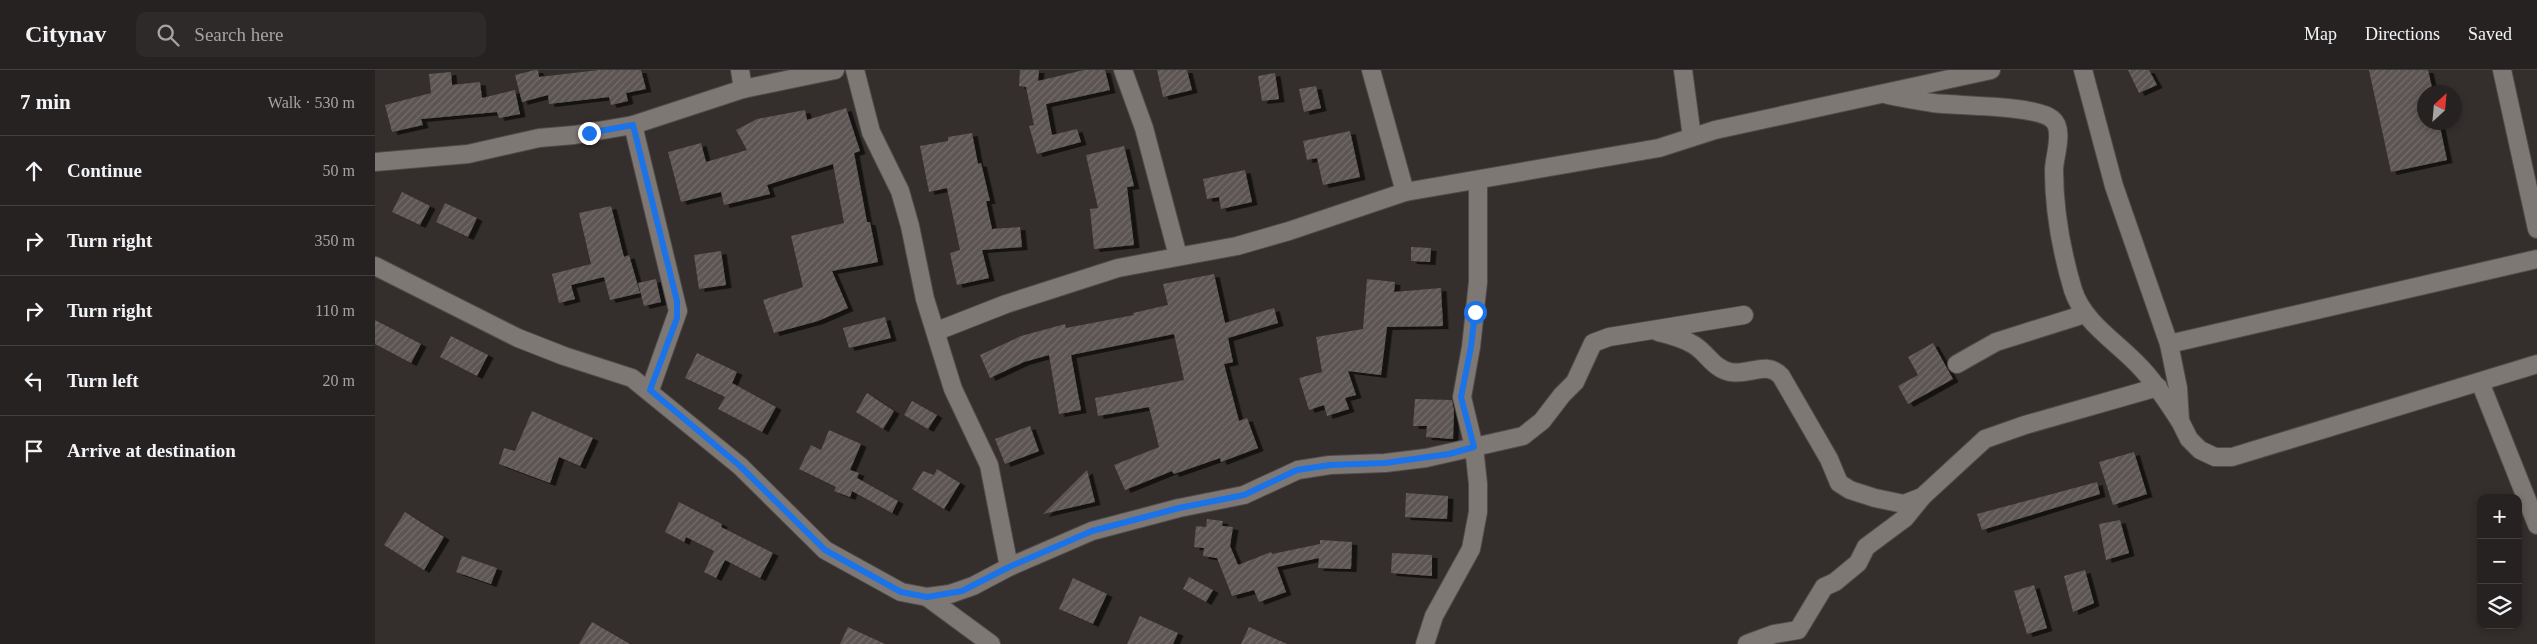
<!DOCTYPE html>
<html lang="en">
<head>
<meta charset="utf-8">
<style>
  body { margin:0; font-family:"Times New Roman",serif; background:#2f2a2a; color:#f1f3f6 }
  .controls { position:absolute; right:15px; bottom:15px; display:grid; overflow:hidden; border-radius:10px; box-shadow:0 2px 8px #0003 }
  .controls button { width:45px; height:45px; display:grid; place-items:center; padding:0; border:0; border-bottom:1px solid #433f40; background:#272222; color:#f1f3f6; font:25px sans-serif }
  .compass { position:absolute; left:2042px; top:15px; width:45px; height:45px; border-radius:50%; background:#272222; box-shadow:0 2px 8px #0003; rotate:26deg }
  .stop { position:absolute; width:15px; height:15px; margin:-11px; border:4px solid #1a73e8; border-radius:50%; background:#fff }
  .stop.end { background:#1a73e8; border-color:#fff; box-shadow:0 1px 5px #0008 }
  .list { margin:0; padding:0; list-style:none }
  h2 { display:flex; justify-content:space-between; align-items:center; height:65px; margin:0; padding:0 20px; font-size:21px }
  h2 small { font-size:16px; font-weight:400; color:#a4a4a5 }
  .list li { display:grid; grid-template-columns:32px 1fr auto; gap:15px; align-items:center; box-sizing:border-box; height:70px; padding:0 20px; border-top:1px solid #433f40 }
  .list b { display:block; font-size:19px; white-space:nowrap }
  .list em { font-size:16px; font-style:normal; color:#a4a4a5 }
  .icon { flex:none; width:28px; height:28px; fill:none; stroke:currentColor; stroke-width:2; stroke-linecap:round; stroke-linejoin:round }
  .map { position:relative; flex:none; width:2162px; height:574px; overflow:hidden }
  header { display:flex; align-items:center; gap:30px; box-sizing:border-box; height:70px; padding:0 25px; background:#272222; border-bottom:1px solid #433f40 }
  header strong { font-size:24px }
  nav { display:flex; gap:28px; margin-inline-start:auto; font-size:18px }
  .search { width:350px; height:45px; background:#2f2a2a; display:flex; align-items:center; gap:12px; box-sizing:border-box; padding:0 18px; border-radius:10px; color:#a4a4a5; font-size:19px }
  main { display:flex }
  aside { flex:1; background:#272222 }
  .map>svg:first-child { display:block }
  .building { fill:url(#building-hatch); filter:url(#shadow) }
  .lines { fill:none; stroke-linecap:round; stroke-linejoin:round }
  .minor-casing { stroke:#504b4a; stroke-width:20 }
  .minor { stroke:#7e7875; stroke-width:18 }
  .route { stroke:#1a73e8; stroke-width:6 }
</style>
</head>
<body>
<header>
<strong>Citynav</strong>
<div class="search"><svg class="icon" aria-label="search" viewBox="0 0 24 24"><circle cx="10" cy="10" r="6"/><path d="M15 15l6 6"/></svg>Search here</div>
<nav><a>Map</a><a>Directions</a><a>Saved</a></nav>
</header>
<main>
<aside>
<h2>7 min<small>Walk · 530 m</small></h2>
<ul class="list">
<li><svg class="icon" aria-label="ahead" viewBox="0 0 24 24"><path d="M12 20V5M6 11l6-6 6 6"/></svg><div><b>Continue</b></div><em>50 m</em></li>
<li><svg class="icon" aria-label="right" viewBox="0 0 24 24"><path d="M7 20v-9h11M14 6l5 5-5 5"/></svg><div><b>Turn right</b></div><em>350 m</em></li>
<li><svg class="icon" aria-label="right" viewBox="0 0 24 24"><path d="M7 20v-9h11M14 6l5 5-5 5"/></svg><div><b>Turn right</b></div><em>110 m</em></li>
<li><svg class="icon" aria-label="left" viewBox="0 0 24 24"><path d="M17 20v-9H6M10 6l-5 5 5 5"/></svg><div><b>Turn left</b></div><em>20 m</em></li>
<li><svg class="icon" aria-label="arrive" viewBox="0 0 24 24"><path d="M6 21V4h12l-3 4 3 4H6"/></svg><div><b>Arrive at destination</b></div></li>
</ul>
</aside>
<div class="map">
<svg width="2162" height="574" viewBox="0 0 2162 574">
  <defs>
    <pattern id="building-hatch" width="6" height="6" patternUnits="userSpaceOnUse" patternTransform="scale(1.25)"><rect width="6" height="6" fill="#5c5553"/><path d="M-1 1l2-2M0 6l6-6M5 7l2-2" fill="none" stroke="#736d6b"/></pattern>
    <filter id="shadow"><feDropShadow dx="5.5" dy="3" stdDeviation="0" flood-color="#0009"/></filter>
  </defs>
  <rect width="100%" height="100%" fill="#342e2d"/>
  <g class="building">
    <polygon points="160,0 163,0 164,7 224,0 266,0 271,19 251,23 253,31 236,35 234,27 174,34 173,25 147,32 140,5"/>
    <polygon points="645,0 664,0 663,11 709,0 730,0 735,20 671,34 677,65 702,59 706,72 662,84 654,56 659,55 651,17 644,16"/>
    <polygon points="782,0 812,0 817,20 788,27"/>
    <polygon points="1753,0 1774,0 1782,15 1764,23"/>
    <polygon points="1994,0 2053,0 2058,22 2050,22 2050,52 2064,52 2072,90 2016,102"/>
    <polygon points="76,2 77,15 105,12 107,28 140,20 145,44 124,48 122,42 46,49 48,55 17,62 10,35 56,23 54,4"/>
    <polygon points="900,3 904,29 887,31 883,6"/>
    <polygon points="941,16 946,38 929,42 924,19"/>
    <polygon points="471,38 485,81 479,83 492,152 495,152 503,192 457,201 473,238 443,251 399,263 388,230 428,217 416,166 469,153 458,94 392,115 395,124 349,135 346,122 306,132 293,82 326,73 331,92 372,80 361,60 382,49 430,40 432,50"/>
    <polygon points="975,61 985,107 948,115 942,88 932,90 928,71"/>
    <polygon points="597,63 603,94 606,93 615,131 611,131 617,159 645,157 647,177 607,180 614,208 582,215 575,183 585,180 572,118 554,122 545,76 573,71 573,67"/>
    <polygon points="749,76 759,116 752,117 759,175 719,179 715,139 723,138 711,85"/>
    <polygon points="870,100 877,132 846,139 844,127 832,129 828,109"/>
    <polygon points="27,122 55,136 45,155 17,142"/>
    <polygon points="70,133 102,148 93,167 61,152"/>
    <polygon points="236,136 249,187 254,185 265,223 235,230 229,207 196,215 200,229 184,233 177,204 216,194 204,143"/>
    <polygon points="1036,177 1056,178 1055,192 1036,191"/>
    <polygon points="346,181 351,215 324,219 319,185"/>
    <polygon points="839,204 850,253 899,238 903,253 853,268 858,292 849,294 864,351 872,348 883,378 846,392 845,388 799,404 797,401 750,420 739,395 784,377 774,337 723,346 720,328 809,310 799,264 696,285 706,340 684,344 674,285 649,292 615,308 605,285 646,266 690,254 691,258 759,245 758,243 793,235 788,214"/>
    <polygon points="281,209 286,232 269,236 263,213"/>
    <polygon points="992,209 1020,212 1019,222 1066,218 1068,256 1012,257 1006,305 973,301 981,325 970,328 974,339 952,346 949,335 934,340 924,308 947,302 941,267 988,259"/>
    <polygon points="510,247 516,268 474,278 468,258"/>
    <polygon points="0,250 46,274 36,293 0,274"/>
    <polygon points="76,266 113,285 102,306 65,287"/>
    <polygon points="1558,273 1578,309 1533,334 1523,316 1543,305 1533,287"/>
    <polygon points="322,283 362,302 357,313 401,337 387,362 343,339 350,327 310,308"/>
    <polygon points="492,323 519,341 508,359 481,342"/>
    <polygon points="1040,329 1077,330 1079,341 1078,369 1051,367 1052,356 1038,356"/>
    <polygon points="537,331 562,345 553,359 529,345"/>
    <polygon points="157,341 218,368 205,396 184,387 175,413 124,394 129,378 140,381"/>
    <polygon points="655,356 664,381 630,394 620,369"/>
    <polygon points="454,360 486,374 475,400 484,403 482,408 523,431 517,443 477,421 475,427 459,421 461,417 424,399 436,375 446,380"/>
    <polygon points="1759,382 1772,424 1738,435 1724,392"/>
    <polygon points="562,399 585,413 569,439 537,419 548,401 559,405"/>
    <polygon points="712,400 720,432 668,444"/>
    <polygon points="1722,412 1725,424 1607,460 1602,444"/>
    <polygon points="1031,423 1073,426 1072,449 1030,447"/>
    <polygon points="304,432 347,454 346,457 398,483 385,508 350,490 341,508 329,502 339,481 311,467 309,472 290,462"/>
    <polygon points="30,442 69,467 49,500 9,475"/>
    <polygon points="832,449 848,451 847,456 858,457 855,476 863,495 896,482 897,484 945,474 945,470 977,472 976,499 943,498 944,488 902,497 911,522 884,532 879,520 857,526 842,488 828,486 829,478 819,477 821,456 831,457"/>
    <polygon points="1745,450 1754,483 1731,490 1724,454"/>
    <polygon points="1017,483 1057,485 1057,506 1016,503"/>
    <polygon points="87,486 122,498 116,514 81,502"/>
    <polygon points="1710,500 1719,533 1698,542 1689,506"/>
    <polygon points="814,507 838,520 831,532 808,519"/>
    <polygon points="698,508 732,524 718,554 684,539"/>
    <polygon points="1659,515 1672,558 1652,564 1639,521"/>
    <polygon points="765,546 803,563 798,574 752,574"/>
    <polygon points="217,552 255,574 204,574"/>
    <polygon points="473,557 510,574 465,574"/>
    <polygon points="874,557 912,574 866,574"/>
  </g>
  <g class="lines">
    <g class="minor-casing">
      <g id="minor">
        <polyline points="365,0 368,19"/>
        <polyline points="480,0 496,62 525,121 535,156 550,229 578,319 614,395 634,497"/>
        <polyline points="748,0 769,58 803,186"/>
        <polyline points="996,0 1030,122"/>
        <polyline points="1308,0 1317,67"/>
        <polyline points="1708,0 1739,116 1794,274 1803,318 1805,351 1814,369 1825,380 1840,387 1857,387 2162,294"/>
        <polyline points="2127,0 2162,159"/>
        <path d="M1513 25C1528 28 1543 31 1558 33 1583 36 1660 35 1677 49 1690 59 1679 87 1679 100 1679 139 1687 183 1698 220 1709 254 1744 273 1767 299 1782 315 1793 333 1805 351"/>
        <polyline points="258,55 303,241 275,320"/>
        <polyline points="0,92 93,84 164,68 199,65 258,55 368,19 460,0"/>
        <polyline points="0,196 143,268 189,286 257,308 365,396 450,480 526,522 552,527 575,524 598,516 634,497 717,461 804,438 869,425 923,400 955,395 1010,393 1051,388 1148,366 1167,351 1187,325 1200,312 1218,273 1234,267 1369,245"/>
        <polyline points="562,261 631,234 743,198 862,176 914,161 1030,122 1284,78 1340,60 1616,0"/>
        <path d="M1283 262C1296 265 1308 268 1319 275 1333 284 1338 298 1355 302 1374 306 1391 290 1406 306L1454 389 1464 413 1475 420 1500 428 1529 434 1547 427 1610 369 1650 355 1783 317"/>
        <polyline points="1794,274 2162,189"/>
        <polyline points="1582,294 1621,272 1710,244"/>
        <polyline points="2105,312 2162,455"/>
        <polyline points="552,527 616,574"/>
        <polyline points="1050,574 1059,546 1096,479 1103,442 1103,414 1099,377 1087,327 1096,277 1103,212 1103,111"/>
        <polyline points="1372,574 1399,564 1423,560 1449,517 1460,512 1483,493 1491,477 1530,448 1547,427"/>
      </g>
    </g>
    <use href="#minor" class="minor"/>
  </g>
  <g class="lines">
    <polyline class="route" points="214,63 258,55 302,231 302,248 275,320 365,396 450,480 526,522 552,527 587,521 634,497 717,461 804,438 869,425 922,400 955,395 1010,393 1074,384 1099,377 1086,327 1096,277 1100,242"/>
  </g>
</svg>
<div class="controls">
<button>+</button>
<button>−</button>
<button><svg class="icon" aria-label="layers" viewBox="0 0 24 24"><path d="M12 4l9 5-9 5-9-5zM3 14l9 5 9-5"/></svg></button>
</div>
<svg class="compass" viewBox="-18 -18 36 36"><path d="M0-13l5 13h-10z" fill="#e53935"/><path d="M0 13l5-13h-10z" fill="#a4a4a5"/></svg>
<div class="stop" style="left:1100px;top:242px"></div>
<div class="stop end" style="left:214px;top:63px"></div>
</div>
</main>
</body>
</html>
